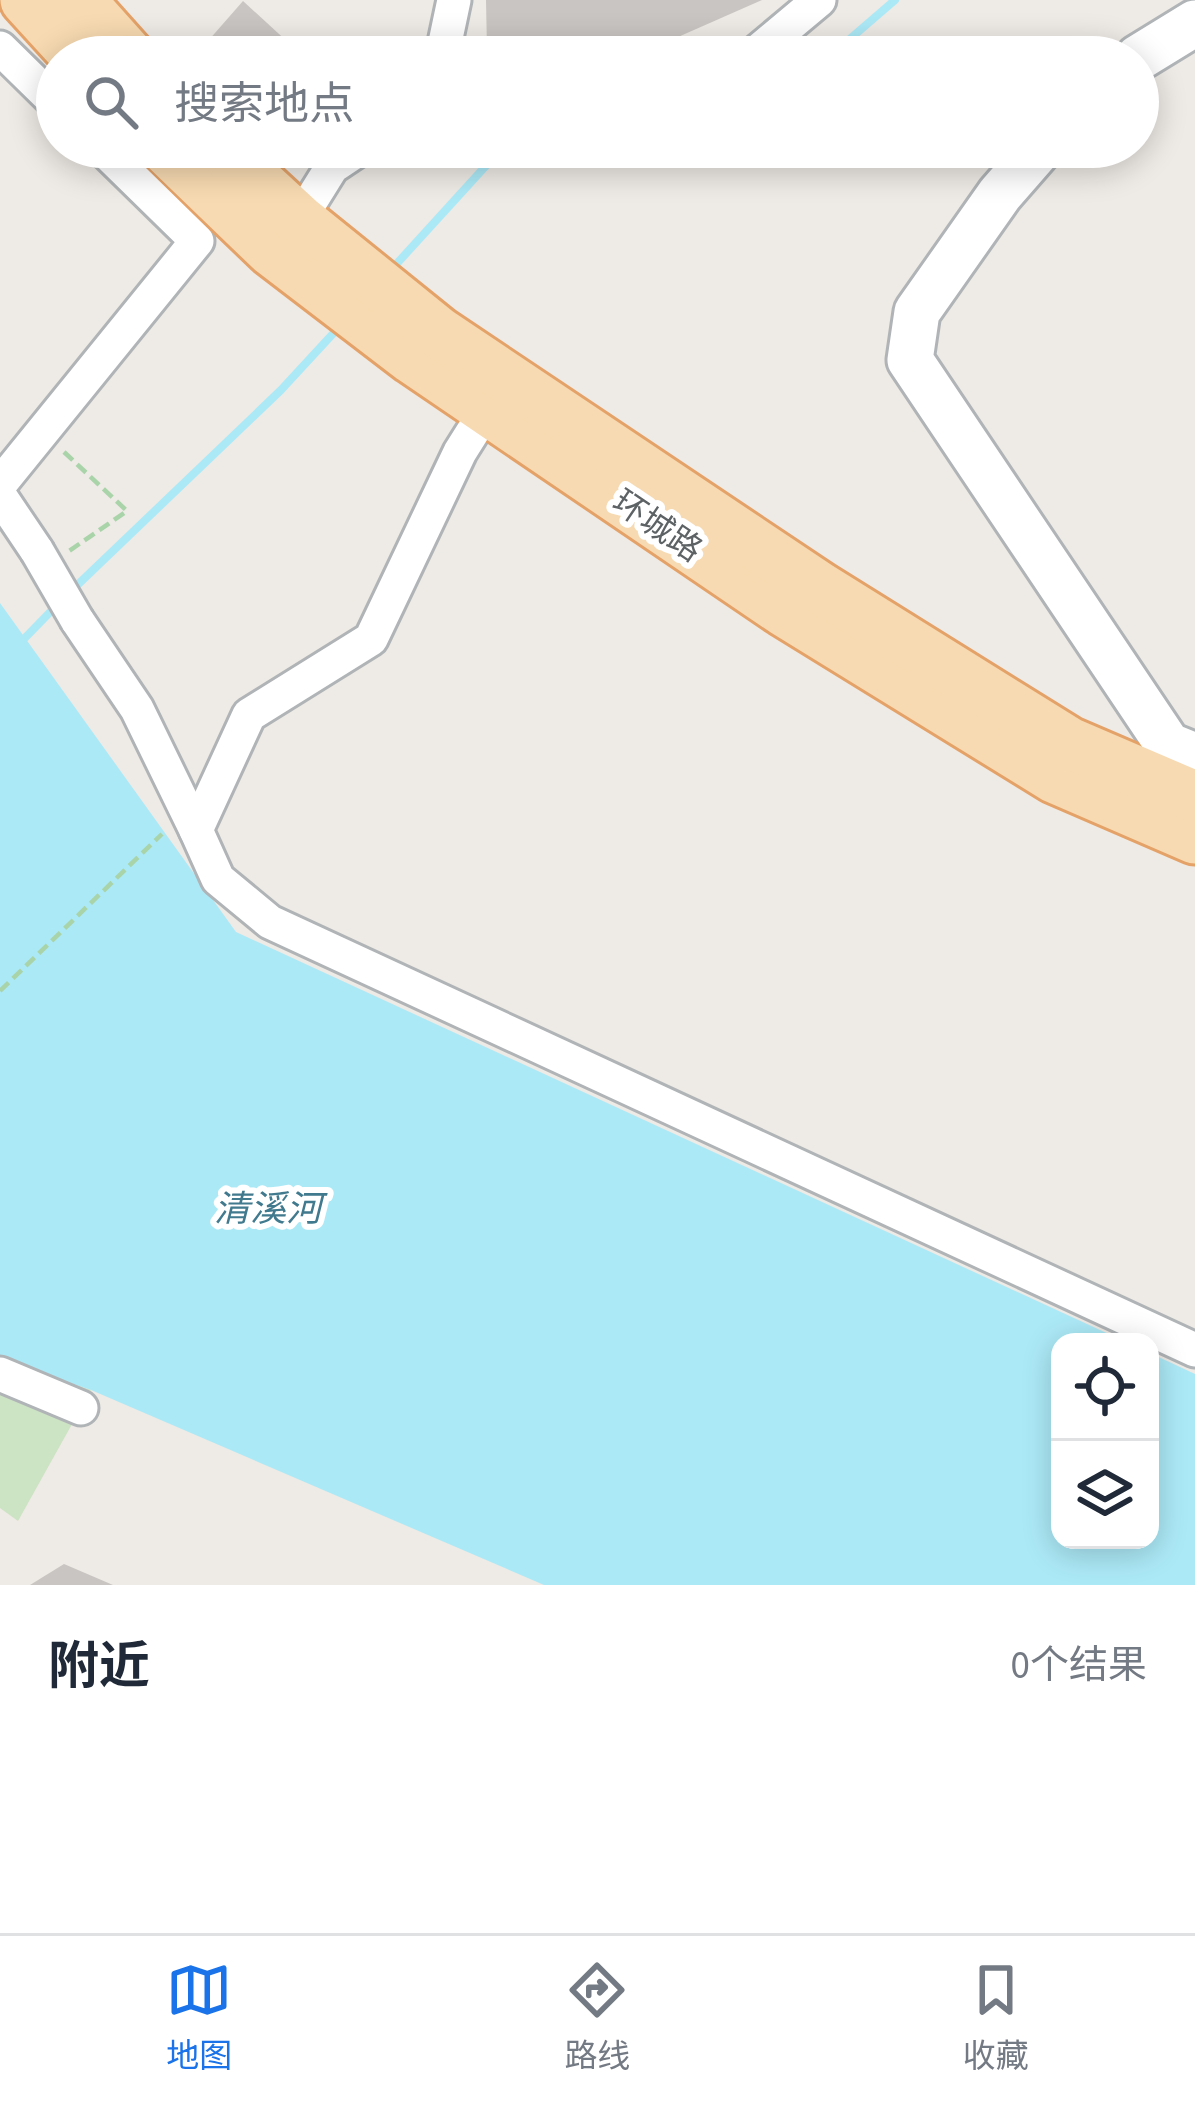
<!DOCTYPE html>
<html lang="zh">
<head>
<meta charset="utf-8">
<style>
  body { margin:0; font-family:"Source Sans 3","Noto Sans SC",sans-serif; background:#f2f2f3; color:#1f2937 }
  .controls { position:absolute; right:36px; bottom:36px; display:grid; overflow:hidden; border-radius:24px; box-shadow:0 6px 30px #0003 }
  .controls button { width:108px; height:108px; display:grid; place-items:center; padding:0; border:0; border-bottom:3px solid #e0e1e3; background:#fff; color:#1f2937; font:60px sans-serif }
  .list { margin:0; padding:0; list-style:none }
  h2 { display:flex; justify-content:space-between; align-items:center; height:156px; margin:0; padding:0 48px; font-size:51px }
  h2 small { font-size:39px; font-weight:400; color:#747a83 }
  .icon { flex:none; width:66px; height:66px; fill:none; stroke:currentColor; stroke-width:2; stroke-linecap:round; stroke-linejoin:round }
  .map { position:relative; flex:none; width:1195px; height:1585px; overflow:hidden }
  .search { position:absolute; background:#fff; box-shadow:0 6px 30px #0003; left:36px; right:36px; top:36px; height:132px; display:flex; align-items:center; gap:30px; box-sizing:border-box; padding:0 42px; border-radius:66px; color:#747a83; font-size:45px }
  .sheet { height:348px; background:#fff }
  nav { display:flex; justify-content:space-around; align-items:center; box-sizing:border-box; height:168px; border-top:3px solid #e0e1e3; background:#fff; font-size:33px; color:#747a83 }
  nav a { display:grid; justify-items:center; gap:6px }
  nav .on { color:#1a73e8 }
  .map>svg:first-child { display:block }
  .green { fill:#cce3c4 }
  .water { fill:#ace9f7 }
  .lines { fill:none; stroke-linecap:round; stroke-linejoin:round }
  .stream { stroke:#ace9f7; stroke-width:8 }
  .building { fill:#c9c5c2 }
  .street-casing { stroke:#b0b4b6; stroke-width:39 }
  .secondary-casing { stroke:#b0b4b7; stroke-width:51 }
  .primary-casing { stroke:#e4a268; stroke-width:57 }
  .path { stroke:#a9d4a9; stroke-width:4.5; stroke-dasharray:12 6; stroke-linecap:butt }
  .street { stroke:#fff; stroke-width:33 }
  .secondary { stroke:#fff; stroke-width:45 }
  .primary { stroke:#f7dab1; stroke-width:51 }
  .street-bridge-casing { stroke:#b0b4b6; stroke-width:39; stroke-linecap:butt }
  .street-bridge { stroke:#fff; stroke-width:33 }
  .labels { text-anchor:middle; stroke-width:12; stroke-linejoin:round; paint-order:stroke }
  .street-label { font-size:33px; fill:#5d6264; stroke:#fff }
  .water-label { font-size:36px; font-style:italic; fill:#417a8e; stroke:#fff }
</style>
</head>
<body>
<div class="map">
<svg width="1195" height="1585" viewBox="0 0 1195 1585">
  <rect width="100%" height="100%" fill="#eeeae5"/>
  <polygon class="green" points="0,1359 91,1390 18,1521 0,1508"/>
  <polygon class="water" points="0,603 236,932 1126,1342 1060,1342 1060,1540 1150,1540 1150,1353 1195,1374 1195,1585 544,1585 91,1390 0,1359"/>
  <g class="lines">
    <g class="stream">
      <polyline points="829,57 895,0"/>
      <polyline points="391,270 503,147"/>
      <polyline points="69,593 281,390 341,325"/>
      <polyline points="19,644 59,603"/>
    </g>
  </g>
  <g class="building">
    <polygon points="486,0 762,0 678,37 487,50"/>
    <polygon points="243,1 304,57 194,57"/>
    <polygon points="64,1564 113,1585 30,1585"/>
  </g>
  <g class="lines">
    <g class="street-casing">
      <g id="street">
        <polyline points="0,48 57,104"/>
        <polyline points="442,57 454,0"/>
        <polyline points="751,57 819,0"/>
        <polyline points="299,220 332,167 362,147"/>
        <polyline points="487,409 460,452 371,639 249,715 196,830 218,879 270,922 1195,1350"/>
        <polyline points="0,484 197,241 101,147"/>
        <polyline points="0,496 37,551"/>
        <polyline points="77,620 137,709 196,830"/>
        <polyline points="0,1374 81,1408"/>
      </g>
    </g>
    <g class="secondary-casing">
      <g id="secondary">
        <polyline points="1138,58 1195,23"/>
        <polyline points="1041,147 1000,194 917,312 910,360 1168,745 1195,756"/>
      </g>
    </g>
    <g class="primary-casing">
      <g id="primary">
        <polyline points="26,0 78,57"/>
        <polyline points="79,0 130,57"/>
        <polyline points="164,147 271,250 412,358 783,610 1054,777 1195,838"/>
        <polyline points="220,147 299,220 439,333 820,588 1069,743 1195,797"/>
      </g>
    </g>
    <g class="path">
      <polyline points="64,452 127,511 69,551"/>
      <polyline points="0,991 162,834"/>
    </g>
    <use href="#street" class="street"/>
    <use href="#secondary" class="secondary"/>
    <use href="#primary" class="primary"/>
    <g class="street-bridge-casing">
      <polyline id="street-bridge" points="37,551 77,620"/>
    </g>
    <use href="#street-bridge" class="street-bridge"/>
  </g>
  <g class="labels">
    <g class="street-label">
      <text transform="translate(658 525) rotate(34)" y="12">环城路</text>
    </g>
    <g class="water-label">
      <text x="268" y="1221">清溪河</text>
    </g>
  </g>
</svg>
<div class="controls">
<button><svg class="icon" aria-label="locate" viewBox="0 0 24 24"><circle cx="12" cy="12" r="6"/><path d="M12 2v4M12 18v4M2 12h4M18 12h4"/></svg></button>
<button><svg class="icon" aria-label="layers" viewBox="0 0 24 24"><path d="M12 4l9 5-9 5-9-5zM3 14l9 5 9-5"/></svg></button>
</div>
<div class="search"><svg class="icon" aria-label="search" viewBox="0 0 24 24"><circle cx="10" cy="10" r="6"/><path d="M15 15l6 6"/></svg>搜索地点</div>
</div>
<section class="sheet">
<h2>附近<small>0个结果</small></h2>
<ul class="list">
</ul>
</section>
<nav>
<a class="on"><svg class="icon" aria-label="map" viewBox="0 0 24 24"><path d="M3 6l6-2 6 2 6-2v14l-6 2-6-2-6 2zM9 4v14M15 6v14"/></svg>地图</a>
<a><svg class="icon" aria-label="directions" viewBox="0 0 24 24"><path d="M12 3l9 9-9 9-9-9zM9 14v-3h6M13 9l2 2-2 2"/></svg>路线</a>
<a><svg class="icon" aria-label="saved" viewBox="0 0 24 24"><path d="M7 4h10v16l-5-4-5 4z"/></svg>收藏</a>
</nav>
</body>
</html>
